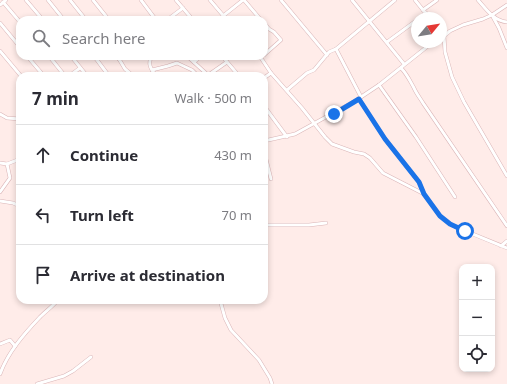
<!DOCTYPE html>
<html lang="en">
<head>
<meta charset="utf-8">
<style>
  body { margin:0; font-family:"Noto Sans",sans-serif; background:#f7f7f7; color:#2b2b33 }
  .controls { position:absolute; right:12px; bottom:12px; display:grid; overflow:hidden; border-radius:8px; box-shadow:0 2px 6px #0003 }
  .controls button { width:36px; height:36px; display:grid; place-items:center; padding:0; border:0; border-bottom:1px solid #e1e1e2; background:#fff; color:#2b2b33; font:20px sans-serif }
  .compass { position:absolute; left:411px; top:12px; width:36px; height:36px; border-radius:50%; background:#fff; box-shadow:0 2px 6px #0003; rotate:60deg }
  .stop { position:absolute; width:12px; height:12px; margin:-9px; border:3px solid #1a73e8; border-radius:50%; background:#fff }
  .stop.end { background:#1a73e8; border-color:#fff; box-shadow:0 1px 4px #0008 }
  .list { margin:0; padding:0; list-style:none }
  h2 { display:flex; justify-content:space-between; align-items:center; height:52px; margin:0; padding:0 16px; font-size:17px }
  h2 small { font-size:13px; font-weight:400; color:#7c7c81 }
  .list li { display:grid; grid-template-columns:26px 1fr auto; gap:12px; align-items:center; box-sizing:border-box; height:60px; padding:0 16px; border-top:1px solid #e1e1e2 }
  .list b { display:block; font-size:15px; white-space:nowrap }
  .list em { font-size:13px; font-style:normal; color:#7c7c81 }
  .icon { flex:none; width:22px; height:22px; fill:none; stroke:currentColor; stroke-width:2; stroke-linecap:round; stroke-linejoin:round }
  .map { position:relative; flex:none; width:507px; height:384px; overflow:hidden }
  .search { position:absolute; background:#fff; box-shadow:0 2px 6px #0003; left:16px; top:16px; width:252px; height:44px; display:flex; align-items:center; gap:10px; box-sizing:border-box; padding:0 14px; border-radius:12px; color:#7c7c81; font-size:15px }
  .panel { position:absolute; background:#fff; box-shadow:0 2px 6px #0003; left:16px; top:72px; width:252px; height:232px; border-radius:12px }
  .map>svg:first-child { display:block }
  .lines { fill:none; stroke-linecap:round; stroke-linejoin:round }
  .minor-casing { stroke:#dab5b7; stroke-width:4 }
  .minor { stroke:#fff; stroke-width:3 }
  .route { stroke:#1a73e8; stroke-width:5 }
</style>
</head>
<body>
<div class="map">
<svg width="507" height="384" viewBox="0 0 507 384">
  <rect width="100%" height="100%" fill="#ffece9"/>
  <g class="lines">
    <g class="minor-casing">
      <g id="minor">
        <polyline points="26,0 43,20"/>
        <polyline points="48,0 64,20"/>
        <polyline points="70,0 86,20"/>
        <polyline points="93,0 109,20"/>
        <polyline points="141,0 156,20"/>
        <polyline points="176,0 193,20"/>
        <polyline points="210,0 227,20"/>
        <polyline points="244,0 261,20"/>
        <polyline points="281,0 327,55"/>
        <polyline points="352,0 404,64"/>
        <polyline points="415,0 423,10"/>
        <path d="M478 0C486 9 494 21 507 22"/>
        <polyline points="3,2 20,22"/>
        <polyline points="0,5 6,0"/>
        <polyline points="223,16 243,0"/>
        <polyline points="493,17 499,28 507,48"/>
        <polyline points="420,18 426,13"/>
        <polyline points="430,18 423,10 437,0"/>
        <polyline points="167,20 183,8"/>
        <polyline points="0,23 20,47"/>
        <polyline points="264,23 269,29 274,32 281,40 264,55"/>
        <polyline points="441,32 444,36 445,52 452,77 464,102 507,176"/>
        <polyline points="441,37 444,36 450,31 463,25 483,19 492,15 507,5"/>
        <polyline points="387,42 417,20"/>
        <polyline points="336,49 361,97"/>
        <polyline points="0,51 21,76"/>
        <polyline points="27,56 44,76"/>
        <polyline points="49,56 65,76"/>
        <polyline points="71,56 87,76"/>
        <polyline points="94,56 109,76"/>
        <polyline points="116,56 119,59 127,56"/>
        <path d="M152 56C147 64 151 69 156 76"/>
        <polyline points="187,56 209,76"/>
        <polyline points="222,56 239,76"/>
        <polyline points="258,56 261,58 271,73 302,108 325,137 332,144 354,152 364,154 370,158 383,173 424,194 440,216 450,224 458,228 507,248"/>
        <polyline points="119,59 125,69 132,75"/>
        <polyline points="194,62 201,56"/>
        <path d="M401 68C407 74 410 81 414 88 416 93 420 98 423 103L507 226"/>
        <polyline points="152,70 168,66 177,63 192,70 198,76"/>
        <polyline points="69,76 80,68"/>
        <polyline points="207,76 227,62"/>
        <polyline points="264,78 271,73"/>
        <polyline points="379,85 416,137 455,197"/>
        <polyline points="287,90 307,73 314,70 329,52 336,49 395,0"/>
        <polyline points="359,99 385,139 419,182 424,194"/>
        <polyline points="264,106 287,137"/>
        <polyline points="0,114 7,118 20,119"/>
        <polyline points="264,141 295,134 355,101 379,85 433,42"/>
        <polyline points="264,151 271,179"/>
        <polyline points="0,163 7,164 20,159"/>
        <polyline points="0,192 10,178 7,164"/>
        <polyline points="0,201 13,203 20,206"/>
        <polyline points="264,225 309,225 326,223"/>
        <polyline points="501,246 507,241"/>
        <polyline points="220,300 225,318 231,330 259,360 270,378 272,384"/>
        <polyline points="0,344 10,340 15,346"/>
        <path d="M0 374C8 352 24 334 40 317 46 311 53 306 58 300"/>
        <polyline points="37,384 64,376 73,371 91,357"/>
      </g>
    </g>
    <use href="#minor" class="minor"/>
  </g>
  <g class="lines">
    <polyline class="route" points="334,114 359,99 385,139 419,182 424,194 440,216 450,224 465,231"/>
  </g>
</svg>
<div class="controls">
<button>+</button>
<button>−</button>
<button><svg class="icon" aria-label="locate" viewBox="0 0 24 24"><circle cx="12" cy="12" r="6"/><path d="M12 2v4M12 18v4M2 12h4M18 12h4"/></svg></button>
</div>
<svg class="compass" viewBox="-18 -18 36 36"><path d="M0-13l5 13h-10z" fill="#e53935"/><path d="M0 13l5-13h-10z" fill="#7c7c81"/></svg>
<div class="stop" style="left:465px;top:231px"></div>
<div class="stop end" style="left:334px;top:114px"></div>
<div class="search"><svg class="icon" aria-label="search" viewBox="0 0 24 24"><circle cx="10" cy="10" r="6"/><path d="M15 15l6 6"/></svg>Search here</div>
<section class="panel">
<h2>7 min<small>Walk · 500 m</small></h2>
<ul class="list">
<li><svg class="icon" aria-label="ahead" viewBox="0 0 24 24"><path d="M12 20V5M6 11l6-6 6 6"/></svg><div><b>Continue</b></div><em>430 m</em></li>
<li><svg class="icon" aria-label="left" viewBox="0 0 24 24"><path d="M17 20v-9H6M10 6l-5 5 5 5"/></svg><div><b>Turn left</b></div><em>70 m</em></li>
<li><svg class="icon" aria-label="arrive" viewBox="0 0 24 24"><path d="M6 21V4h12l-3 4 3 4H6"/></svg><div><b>Arrive at destination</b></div></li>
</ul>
</section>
</div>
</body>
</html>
